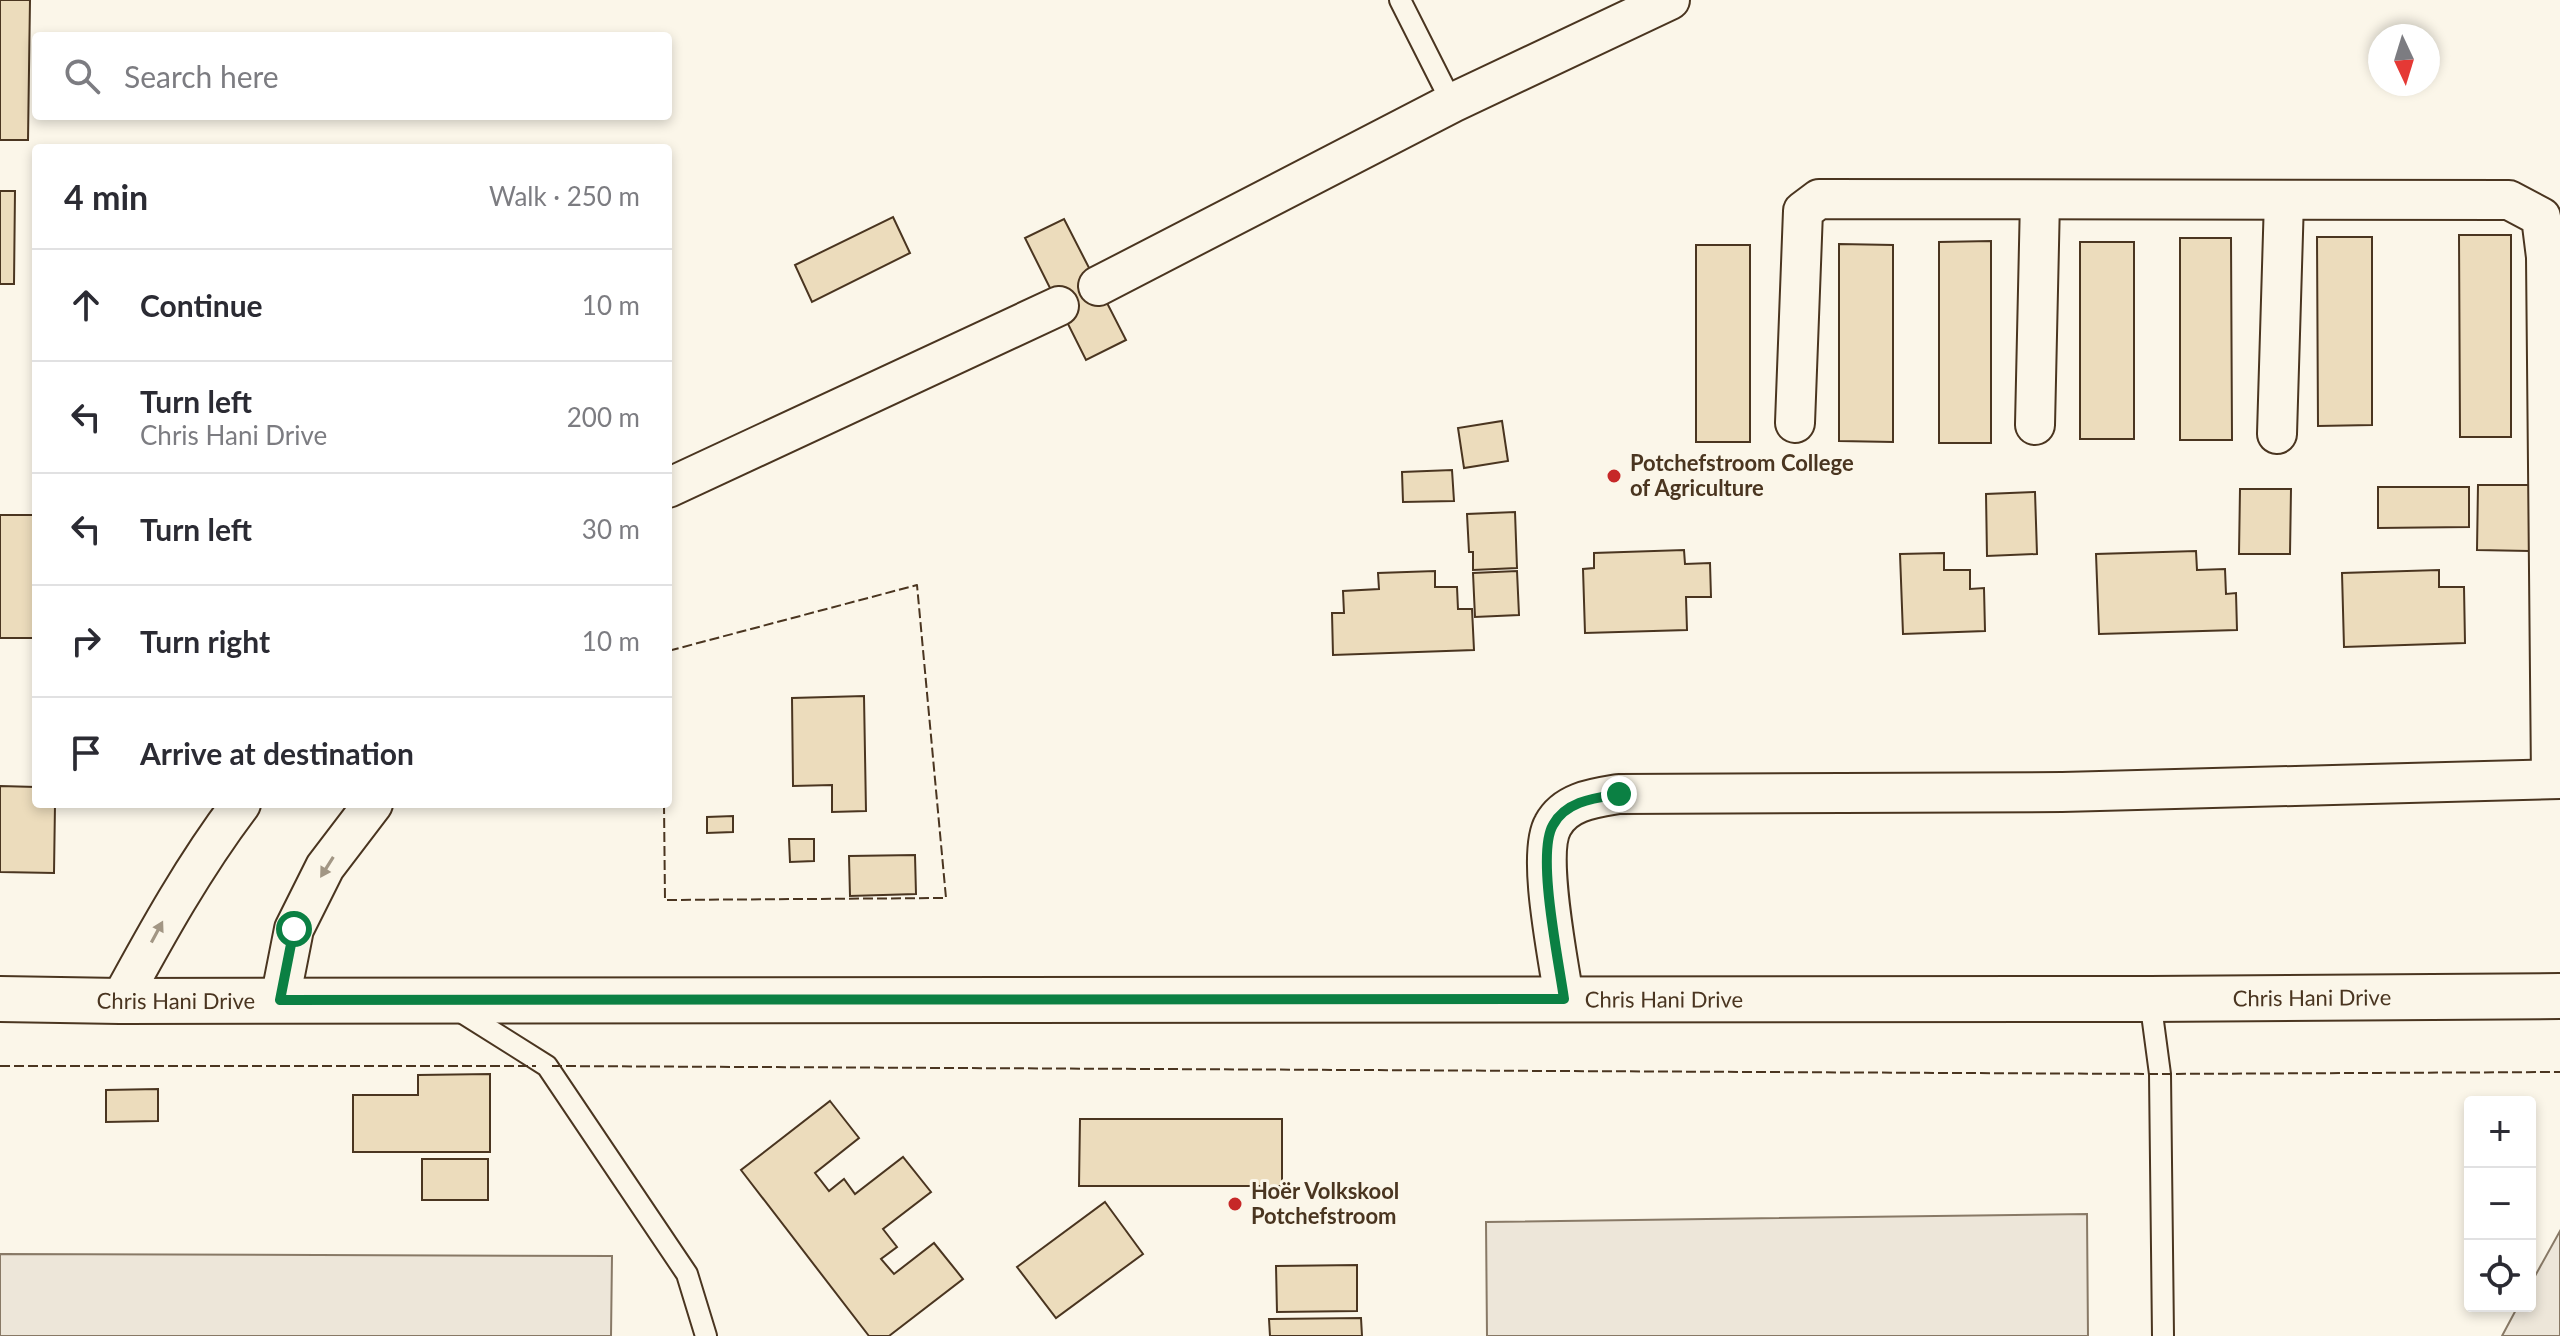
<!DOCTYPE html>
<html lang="en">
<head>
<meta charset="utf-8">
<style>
  body { margin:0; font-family:Lato,sans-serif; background:#f7f7f7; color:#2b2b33 }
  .controls { position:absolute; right:24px; bottom:24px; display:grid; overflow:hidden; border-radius:8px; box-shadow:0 4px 12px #0003 }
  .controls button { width:72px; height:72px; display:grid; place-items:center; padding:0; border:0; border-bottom:2px solid #e1e1e2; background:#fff; color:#2b2b33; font:40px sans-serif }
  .compass { position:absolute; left:2368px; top:24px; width:72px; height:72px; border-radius:50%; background:#fff; box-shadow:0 4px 12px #0003; rotate:176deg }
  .stop { position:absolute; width:24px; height:24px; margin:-18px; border:6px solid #0b8043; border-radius:50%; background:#fff }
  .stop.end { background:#0b8043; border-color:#fff; box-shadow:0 2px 8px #0008 }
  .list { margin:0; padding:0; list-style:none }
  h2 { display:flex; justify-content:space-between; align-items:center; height:104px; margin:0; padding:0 32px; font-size:34px }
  h2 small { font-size:26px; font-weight:400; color:#7c7c81 }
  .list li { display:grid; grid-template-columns:52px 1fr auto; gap:24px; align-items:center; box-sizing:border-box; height:112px; padding:0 32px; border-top:2px solid #e1e1e2 }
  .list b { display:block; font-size:30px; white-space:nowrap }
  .list p { margin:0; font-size:26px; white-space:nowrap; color:#7c7c81 }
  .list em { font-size:26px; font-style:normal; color:#7c7c81 }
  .icon { flex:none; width:44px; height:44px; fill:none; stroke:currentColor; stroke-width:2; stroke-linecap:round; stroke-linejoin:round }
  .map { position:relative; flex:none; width:2560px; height:1336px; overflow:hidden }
  .search { position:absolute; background:#fff; box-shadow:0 4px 12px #0003; left:32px; top:32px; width:640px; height:88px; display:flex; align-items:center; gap:20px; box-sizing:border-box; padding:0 28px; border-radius:8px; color:#7c7c81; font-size:30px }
  .panel { position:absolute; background:#fff; box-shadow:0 4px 12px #0003; left:32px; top:144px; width:640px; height:664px; border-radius:8px }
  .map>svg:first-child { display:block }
  .green { fill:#ede6d9; stroke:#887966; stroke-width:2 }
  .building { fill:#ecdcbc; stroke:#4a3520; stroke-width:2 }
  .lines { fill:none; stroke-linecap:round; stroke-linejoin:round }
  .service-casing { stroke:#4a3520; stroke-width:24 }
  .minor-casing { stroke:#4a3520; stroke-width:42 }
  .tertiary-casing { stroke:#4a3520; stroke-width:48 }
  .service { stroke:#fbf6e9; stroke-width:20 }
  .minor { stroke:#fbf6e9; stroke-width:38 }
  .tertiary { stroke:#fbf6e9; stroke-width:44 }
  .fence { stroke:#4a3520; stroke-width:2; stroke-dasharray:10 4; stroke-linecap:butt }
  .oneway { fill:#a29684 }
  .route { stroke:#0b8043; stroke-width:10 }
  .poi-dot { fill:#c62828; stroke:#fbf6e9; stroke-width:3 }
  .labels { text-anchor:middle; stroke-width:6; stroke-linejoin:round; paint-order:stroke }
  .poi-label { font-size:22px; font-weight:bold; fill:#4a3520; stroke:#fbf6e9; text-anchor:start }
  .street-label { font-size:22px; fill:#4a3520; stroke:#fbf6e9 }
</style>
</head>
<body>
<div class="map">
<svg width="2560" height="1336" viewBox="0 0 2560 1336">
  <rect width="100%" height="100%" fill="#fbf6e9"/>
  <g class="green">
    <polygon points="2087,1214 2088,1336 1487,1336 1486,1222"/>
    <polygon points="2560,1231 2560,1336 2502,1336 2518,1306 2530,1306 2530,1285"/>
    <polygon points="0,1254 612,1256 611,1336 0,1336"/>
  </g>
  <g class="building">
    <polygon points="0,0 30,0 28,140 0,140"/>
    <polygon points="0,191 15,191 14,284 0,284"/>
    <polygon points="893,217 910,253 812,302 795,265"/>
    <polygon points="1064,219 1126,340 1086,360 1025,238"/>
    <polygon points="2459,235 2511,235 2511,437 2460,437"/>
    <polygon points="2317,237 2372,237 2372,425 2318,426"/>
    <polygon points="2180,238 2231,238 2232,440 2180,440"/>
    <polygon points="1991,241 1991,443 1939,443 1939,242"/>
    <rect x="2080" y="242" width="54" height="197"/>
    <polygon points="1839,244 1893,245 1893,442 1839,441"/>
    <rect x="1696" y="245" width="54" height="197"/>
    <polygon points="1502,421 1508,461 1464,468 1458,428"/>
    <polygon points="1452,470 1454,501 1403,502 1402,472"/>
    <polygon points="2478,485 2529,485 2529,551 2477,550"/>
    <polygon points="2378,487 2469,487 2469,527 2378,528"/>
    <polygon points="2240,489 2291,489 2290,554 2239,554"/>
    <polygon points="2035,492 2037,554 1987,556 1986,494"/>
    <polygon points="1515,512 1517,568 1473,570 1473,552 1469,552 1467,514"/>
    <rect x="0" y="515" width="36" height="123"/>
    <polygon points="1684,550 1685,564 1710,563 1711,597 1686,597 1687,630 1585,633 1583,569 1594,568 1594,553"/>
    <polygon points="2196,551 2197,570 2225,569 2226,594 2236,593 2237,630 2099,634 2096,554"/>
    <polygon points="1944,553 1944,570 1970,570 1970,589 1984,588 1985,631 1903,634 1900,554"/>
    <polygon points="2439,570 2439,587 2464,587 2465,643 2344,647 2342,573"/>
    <polygon points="1435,571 1435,587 1457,587 1458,609 1472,609 1474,650 1333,655 1332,613 1344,613 1343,591 1379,589 1378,573"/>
    <polygon points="1517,571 1519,615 1475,617 1473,573"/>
    <polygon points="864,696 866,811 832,812 832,785 793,786 792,698"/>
    <polygon points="0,786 36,787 36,804 55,804 54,873 0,872"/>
    <polygon points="733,816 733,832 707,833 707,817"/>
    <polygon points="789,839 814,839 814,861 790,862"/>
    <polygon points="915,855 916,894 850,896 849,856"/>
    <polygon points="490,1074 490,1152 353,1152 353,1095 418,1095 418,1075"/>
    <polygon points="158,1089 158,1121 106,1122 106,1090"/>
    <polygon points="830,1101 859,1138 815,1173 829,1191 844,1179 855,1194 903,1157 931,1192 883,1229 897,1247 881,1259 894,1274 934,1243 963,1279 889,1336 869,1336 741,1170"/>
    <polygon points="1080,1119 1282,1119 1282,1186 1079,1186"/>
    <rect x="422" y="1159" width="66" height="41"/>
    <polygon points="1105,1202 1143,1254 1056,1318 1017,1267"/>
    <polygon points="1357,1265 1357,1311 1277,1312 1276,1266"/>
    <polygon points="1361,1318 1362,1336 1270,1336 1269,1319"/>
  </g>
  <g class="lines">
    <g class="service-casing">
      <g id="service">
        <polyline points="1400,0 1452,103"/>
        <polyline points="2150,999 2160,1074 2163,1336"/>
        <polyline points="455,1008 547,1066 687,1274 706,1336"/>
      </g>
    </g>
    <g class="minor-casing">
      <g id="minor">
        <polyline points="1098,286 1452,103 1670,0"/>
        <polyline points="1795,423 1803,211 1819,199 2509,200 2541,217 2546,257 2551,779"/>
        <polyline points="2035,425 2040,200"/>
        <polyline points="2277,434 2284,200"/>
        <polyline points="668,488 1059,306"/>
        <path d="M1564 999C1559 962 1536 854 1553 825 1566 801 1595 798 1619 794L2062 792 2560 779"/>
        <polyline points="280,1000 294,929 325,867 373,804"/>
        <path d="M120 1001C157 933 194 866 241 804"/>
      </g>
    </g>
    <g class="tertiary-casing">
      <g id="tertiary">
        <path id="s1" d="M0 999 120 1001 2150 999 2560 996"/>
      </g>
    </g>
    <use href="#service" class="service"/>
    <use href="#minor" class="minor"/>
    <use href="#tertiary" class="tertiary"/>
    <g class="fence">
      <polyline points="664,804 665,900 946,898 917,585 668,651"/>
      <polyline points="0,1066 536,1066"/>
      <polyline points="552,1066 2160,1074 2560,1072"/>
    </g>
  </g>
  <defs><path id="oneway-solid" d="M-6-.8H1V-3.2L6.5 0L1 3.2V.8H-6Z" transform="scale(2)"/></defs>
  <g class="oneway">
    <use href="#oneway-solid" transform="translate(327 867) rotate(122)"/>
    <use href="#oneway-solid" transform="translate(157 932) rotate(-62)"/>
  </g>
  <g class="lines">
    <path class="route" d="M294 929 280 1000 1564 999C1559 962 1536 854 1553 825 1566 801 1595 798 1619 794"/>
  </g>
  <g class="poi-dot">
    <circle cx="1614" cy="476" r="8"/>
    <circle cx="1235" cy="1204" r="8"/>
  </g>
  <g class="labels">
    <g class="poi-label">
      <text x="1630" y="471">Potchefstroom College<tspan x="1630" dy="25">of Agriculture</tspan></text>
      <text x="1251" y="1199">Hoër Volkskool<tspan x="1251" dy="25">Potchefstroom</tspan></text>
    </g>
    <g class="street-label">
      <text dy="8" stroke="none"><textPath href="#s1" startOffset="2312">Chris Hani Drive</textPath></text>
      <text dy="8" stroke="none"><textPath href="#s1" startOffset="1664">Chris Hani Drive</textPath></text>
      <text dy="8" stroke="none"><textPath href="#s1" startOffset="176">Chris Hani Drive</textPath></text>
    </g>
  </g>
</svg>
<div class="controls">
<button>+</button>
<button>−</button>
<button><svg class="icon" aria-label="locate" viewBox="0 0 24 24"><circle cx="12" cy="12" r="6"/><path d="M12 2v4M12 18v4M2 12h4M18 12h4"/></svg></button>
</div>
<svg class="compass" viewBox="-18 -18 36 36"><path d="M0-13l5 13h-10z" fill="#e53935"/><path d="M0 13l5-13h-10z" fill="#7c7c81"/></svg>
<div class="stop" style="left:294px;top:929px"></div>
<div class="stop end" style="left:1619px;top:794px"></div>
<div class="search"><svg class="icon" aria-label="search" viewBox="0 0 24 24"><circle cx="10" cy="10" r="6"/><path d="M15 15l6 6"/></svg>Search here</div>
<section class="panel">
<h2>4 min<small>Walk · 250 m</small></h2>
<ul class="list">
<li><svg class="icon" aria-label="ahead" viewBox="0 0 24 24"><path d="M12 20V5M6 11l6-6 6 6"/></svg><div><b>Continue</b></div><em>10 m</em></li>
<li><svg class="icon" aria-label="left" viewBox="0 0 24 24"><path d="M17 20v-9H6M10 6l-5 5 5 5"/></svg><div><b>Turn left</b><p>Chris Hani Drive</p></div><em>200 m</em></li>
<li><svg class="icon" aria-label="left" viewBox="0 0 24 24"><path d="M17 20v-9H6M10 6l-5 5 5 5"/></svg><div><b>Turn left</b></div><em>30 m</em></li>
<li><svg class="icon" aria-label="right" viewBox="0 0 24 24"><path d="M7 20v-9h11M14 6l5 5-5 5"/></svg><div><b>Turn right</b></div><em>10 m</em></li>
<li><svg class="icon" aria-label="arrive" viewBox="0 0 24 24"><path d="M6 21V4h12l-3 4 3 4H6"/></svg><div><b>Arrive at destination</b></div></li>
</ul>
</section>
</div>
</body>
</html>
